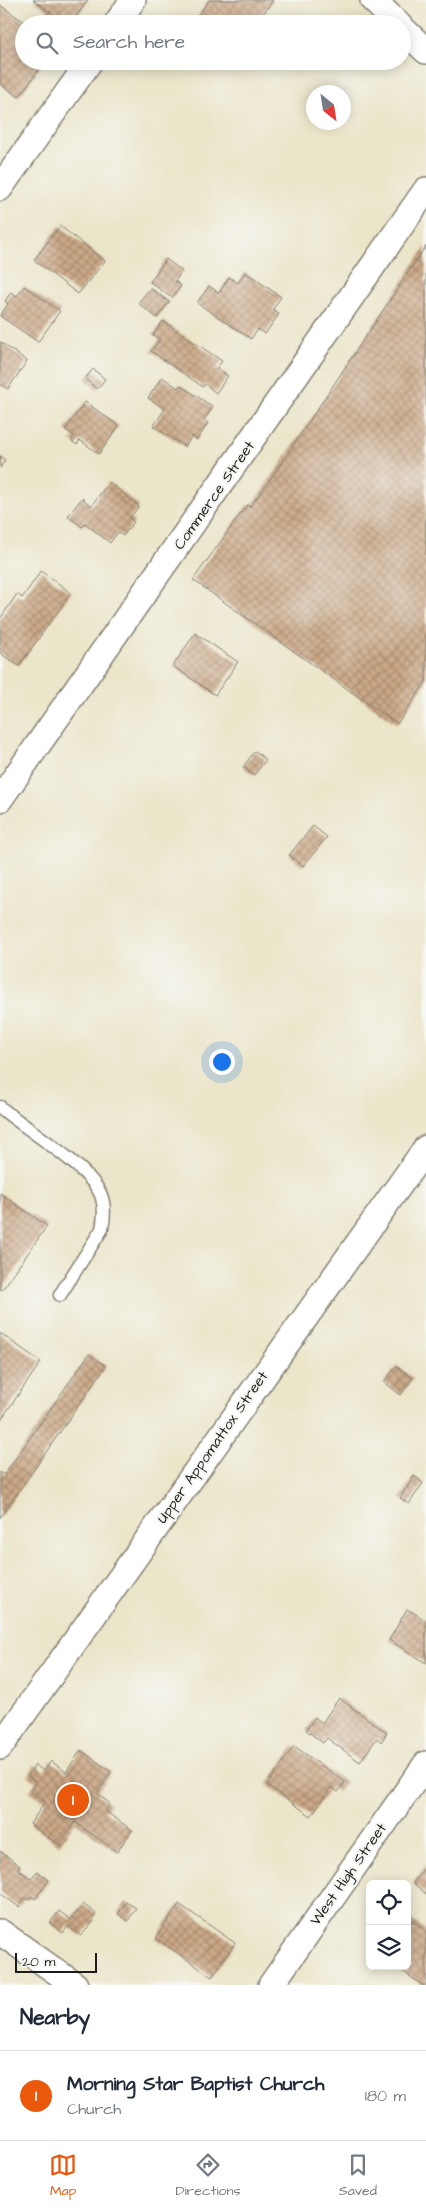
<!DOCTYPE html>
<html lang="en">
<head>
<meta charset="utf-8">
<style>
  body { margin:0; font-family:"Architects Daughter",sans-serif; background:#f6f6f7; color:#1f2937 }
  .controls { position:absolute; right:15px; bottom:15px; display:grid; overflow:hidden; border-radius:8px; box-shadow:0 2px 12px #0003 }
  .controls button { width:45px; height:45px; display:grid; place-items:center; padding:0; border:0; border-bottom:1px solid #e0e1e3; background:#fff; color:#1f2937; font:25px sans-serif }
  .compass { position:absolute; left:306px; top:85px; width:45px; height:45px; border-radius:50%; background:#fff; box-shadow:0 2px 12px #0003; rotate:150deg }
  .scale { position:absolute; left:15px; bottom:12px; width:82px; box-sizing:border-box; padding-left:5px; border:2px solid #1c1c1c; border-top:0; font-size:14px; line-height:18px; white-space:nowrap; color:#1c1c1c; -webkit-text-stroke:4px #f6f6f2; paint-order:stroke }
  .you { position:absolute; left:221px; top:1061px; width:18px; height:18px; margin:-12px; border:4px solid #fff; border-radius:50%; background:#1a73e8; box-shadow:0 0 0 8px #1a73e833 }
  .badge { display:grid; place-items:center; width:32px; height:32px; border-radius:50%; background:#ea580c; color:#fff; font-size:16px; font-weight:700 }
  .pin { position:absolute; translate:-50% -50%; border:2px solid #fff; box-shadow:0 1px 5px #0006 }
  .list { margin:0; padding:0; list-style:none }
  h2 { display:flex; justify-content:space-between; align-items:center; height:65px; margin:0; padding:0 20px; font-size:21px }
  h2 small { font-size:16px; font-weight:400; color:#747a83 }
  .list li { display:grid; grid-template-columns:32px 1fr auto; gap:15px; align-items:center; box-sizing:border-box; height:90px; padding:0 20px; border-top:1px solid #e0e1e3 }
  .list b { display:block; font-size:19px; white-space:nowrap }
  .list p { margin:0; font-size:16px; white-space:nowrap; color:#747a83 }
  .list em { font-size:16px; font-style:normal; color:#747a83 }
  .icon { flex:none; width:28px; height:28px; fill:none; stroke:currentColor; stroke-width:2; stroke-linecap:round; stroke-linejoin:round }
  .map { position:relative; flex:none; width:426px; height:1985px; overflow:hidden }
  .search { position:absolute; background:#fff; box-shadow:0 2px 12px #0003; left:15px; right:15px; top:15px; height:55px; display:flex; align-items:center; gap:12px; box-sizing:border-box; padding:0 18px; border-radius:28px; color:#747a83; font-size:19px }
  .sheet { height:155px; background:#fff }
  nav { display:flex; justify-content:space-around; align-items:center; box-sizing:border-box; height:70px; border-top:1px solid #e0e1e3; background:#fff; font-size:14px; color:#747a83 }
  nav a { display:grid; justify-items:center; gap:2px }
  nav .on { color:#ea580c }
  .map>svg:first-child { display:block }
  .building { fill:url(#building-cross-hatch) }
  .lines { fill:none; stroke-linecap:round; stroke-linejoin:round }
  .service-casing { stroke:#848072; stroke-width:15 }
  .minor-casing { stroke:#848072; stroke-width:28 }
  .service { stroke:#fff; stroke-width:12 }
  .minor { stroke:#fff; stroke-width:25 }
  .labels { text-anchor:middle; stroke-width:4.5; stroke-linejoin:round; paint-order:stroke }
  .street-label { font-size:15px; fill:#1c1c1c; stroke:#f6f6f2 }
</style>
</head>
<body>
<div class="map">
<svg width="426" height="1985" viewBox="0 0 426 1985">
  <defs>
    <pattern id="building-cross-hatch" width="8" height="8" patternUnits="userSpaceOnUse" patternTransform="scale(1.25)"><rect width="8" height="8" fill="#cca987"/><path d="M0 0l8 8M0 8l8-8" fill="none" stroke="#a5896e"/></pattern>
  </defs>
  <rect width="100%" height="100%" fill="#f6f6f2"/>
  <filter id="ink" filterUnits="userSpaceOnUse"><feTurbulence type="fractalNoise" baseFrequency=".02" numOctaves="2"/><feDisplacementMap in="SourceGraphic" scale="10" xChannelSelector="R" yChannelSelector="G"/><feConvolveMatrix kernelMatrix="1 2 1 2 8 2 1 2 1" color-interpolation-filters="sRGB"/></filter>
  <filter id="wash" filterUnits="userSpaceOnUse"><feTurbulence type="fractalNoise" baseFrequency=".0096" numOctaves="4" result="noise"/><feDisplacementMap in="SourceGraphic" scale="20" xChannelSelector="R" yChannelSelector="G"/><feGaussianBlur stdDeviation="1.12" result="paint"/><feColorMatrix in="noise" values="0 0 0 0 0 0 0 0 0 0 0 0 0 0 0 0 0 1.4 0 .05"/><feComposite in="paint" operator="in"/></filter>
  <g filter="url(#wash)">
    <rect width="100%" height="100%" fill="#ebe5c9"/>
    <g id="blocks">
      <g class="building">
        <polygon points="33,0 88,0 71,24 67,24"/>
        <polygon points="209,0 273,0 256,24 192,24"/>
        <polygon points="0,5 27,24 24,24 24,61 45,61 19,97 0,84"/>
        <polygon points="218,61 230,61 226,67"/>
        <polygon points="60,226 105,261 78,294 34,260"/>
        <polygon points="426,246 426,682 397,724 193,580 247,505 250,507 274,474"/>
        <polygon points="166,259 182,271 175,281 181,286 172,298 150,282"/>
        <polygon points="245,272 281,297 273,309 279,314 265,334 258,329 251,339 197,303 209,286 219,293 229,277 238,283"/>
        <polygon points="24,286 60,311 38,342 0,316 8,304 5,301 11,292 17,296"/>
        <polygon points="150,288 169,302 157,318 138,303"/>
        <polygon points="163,321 222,361 217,368 228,376 216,393 205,384 203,387 151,351 160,339 153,335"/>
        <polygon points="0,342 27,361 8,389 0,384"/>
        <polygon points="93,369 105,379 97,389 85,379"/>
        <polygon points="162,377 178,388 180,385 213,407 204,420 208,423 197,440 192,436 185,447 153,426 165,409 148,398"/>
        <polygon points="85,402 119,426 99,454 80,440 77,445 71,441 74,436 65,430"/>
        <polygon points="0,456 5,460 0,468"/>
        <polygon points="109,482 139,506 130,518 134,522 123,536 118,532 110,543 85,523 82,527 68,516 82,498 91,506"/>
        <polygon points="41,571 71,593 19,666 0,653 0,619 17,594 22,598"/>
        <polygon points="195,633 238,662 215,695 173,666"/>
        <polygon points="255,751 266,760 254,775 243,767"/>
        <polygon points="313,826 327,837 303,866 289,855"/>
        <polygon points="0,1193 47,1226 2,1290 0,1289"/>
        <polygon points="0,1333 41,1362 0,1421"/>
        <polygon points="89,1354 106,1366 0,1518 0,1472 4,1475"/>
        <polygon points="397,1366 413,1378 401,1395 384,1382"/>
        <polygon points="414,1476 423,1483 409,1504 400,1498"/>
        <polygon points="407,1609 426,1620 426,1663 389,1640"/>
        <polygon points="339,1698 387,1733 381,1742 377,1738 360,1762 327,1738 323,1743 306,1730 315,1717 322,1723"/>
        <polygon points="294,1746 345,1782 338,1792 331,1787 311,1816 267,1785"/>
        <polygon points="81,1750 111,1772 97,1793 110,1804 105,1811 132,1830 117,1852 75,1822 59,1845 30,1824 45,1802 30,1791 36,1782 28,1776 35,1765 44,1771 51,1761 66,1772"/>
        <polygon points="0,1851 20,1866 18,1869 31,1879 37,1871 49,1880 35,1899 31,1896 28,1900 25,1898 19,1907 0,1893"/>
        <polygon points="426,1865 426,1894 413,1883"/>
        <polygon points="126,1902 136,1908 128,1921 118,1914"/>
        <polygon points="83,1904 96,1914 92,1920 94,1921 81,1936 68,1926 63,1933 50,1923 59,1911 71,1920"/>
        <polygon points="179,1904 235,1943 212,1977 156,1938"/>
        <polygon points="407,1917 426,1930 426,1985 422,1985 395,1966 407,1966"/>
      </g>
    </g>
  </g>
  <g filter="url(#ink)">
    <use href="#blocks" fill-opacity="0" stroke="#848072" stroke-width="1"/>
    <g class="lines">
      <g class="service-casing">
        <path id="service" d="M0 1107C25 1129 93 1168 102 1198 105 1208 104 1219 102 1229L60 1295"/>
      </g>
      <g class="minor-casing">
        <g id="minor">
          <polyline points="373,0 398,24"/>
          <polyline points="116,24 133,0"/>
          <polyline points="402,28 426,51"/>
          <polyline points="0,188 90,61"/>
          <polyline points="0,799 426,190"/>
          <polyline points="0,1747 426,1148"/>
          <polyline points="0,1932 75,1985"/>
          <polyline points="271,1985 426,1764"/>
        </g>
      </g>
      <use href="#service" class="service"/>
      <use href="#minor" class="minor"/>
    </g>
  </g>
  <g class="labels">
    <g class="street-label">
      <text transform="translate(214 495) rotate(-55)" y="5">Commerce Street</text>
      <text transform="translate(212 1447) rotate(-55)" y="5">Upper Appomattox Street</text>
      <text transform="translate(348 1874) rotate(-55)" y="5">West High Street</text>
    </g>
  </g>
</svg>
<div class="controls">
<button><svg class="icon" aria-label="locate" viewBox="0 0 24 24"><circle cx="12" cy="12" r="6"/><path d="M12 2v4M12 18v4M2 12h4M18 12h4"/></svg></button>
<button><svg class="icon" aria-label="layers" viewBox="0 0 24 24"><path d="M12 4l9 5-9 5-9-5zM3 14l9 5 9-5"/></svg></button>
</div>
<svg class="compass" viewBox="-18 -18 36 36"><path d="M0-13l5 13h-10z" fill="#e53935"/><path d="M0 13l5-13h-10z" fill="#747a83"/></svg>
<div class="scale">20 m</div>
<div class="you"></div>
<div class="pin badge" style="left:73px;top:1800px">1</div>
<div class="search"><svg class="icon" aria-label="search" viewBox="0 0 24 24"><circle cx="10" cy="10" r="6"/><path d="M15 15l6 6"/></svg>Search here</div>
</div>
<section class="sheet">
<h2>Nearby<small></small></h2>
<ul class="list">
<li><span class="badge">1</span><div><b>Morning Star Baptist Church</b><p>Church</p></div><em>180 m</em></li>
</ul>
</section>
<nav>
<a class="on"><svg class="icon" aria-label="map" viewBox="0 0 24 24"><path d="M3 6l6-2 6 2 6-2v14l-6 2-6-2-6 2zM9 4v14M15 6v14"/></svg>Map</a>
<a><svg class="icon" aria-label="directions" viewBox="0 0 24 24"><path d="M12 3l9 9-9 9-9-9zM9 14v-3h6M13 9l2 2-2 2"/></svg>Directions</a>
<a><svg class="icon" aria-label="saved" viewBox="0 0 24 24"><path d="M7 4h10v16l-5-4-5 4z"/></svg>Saved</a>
</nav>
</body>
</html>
